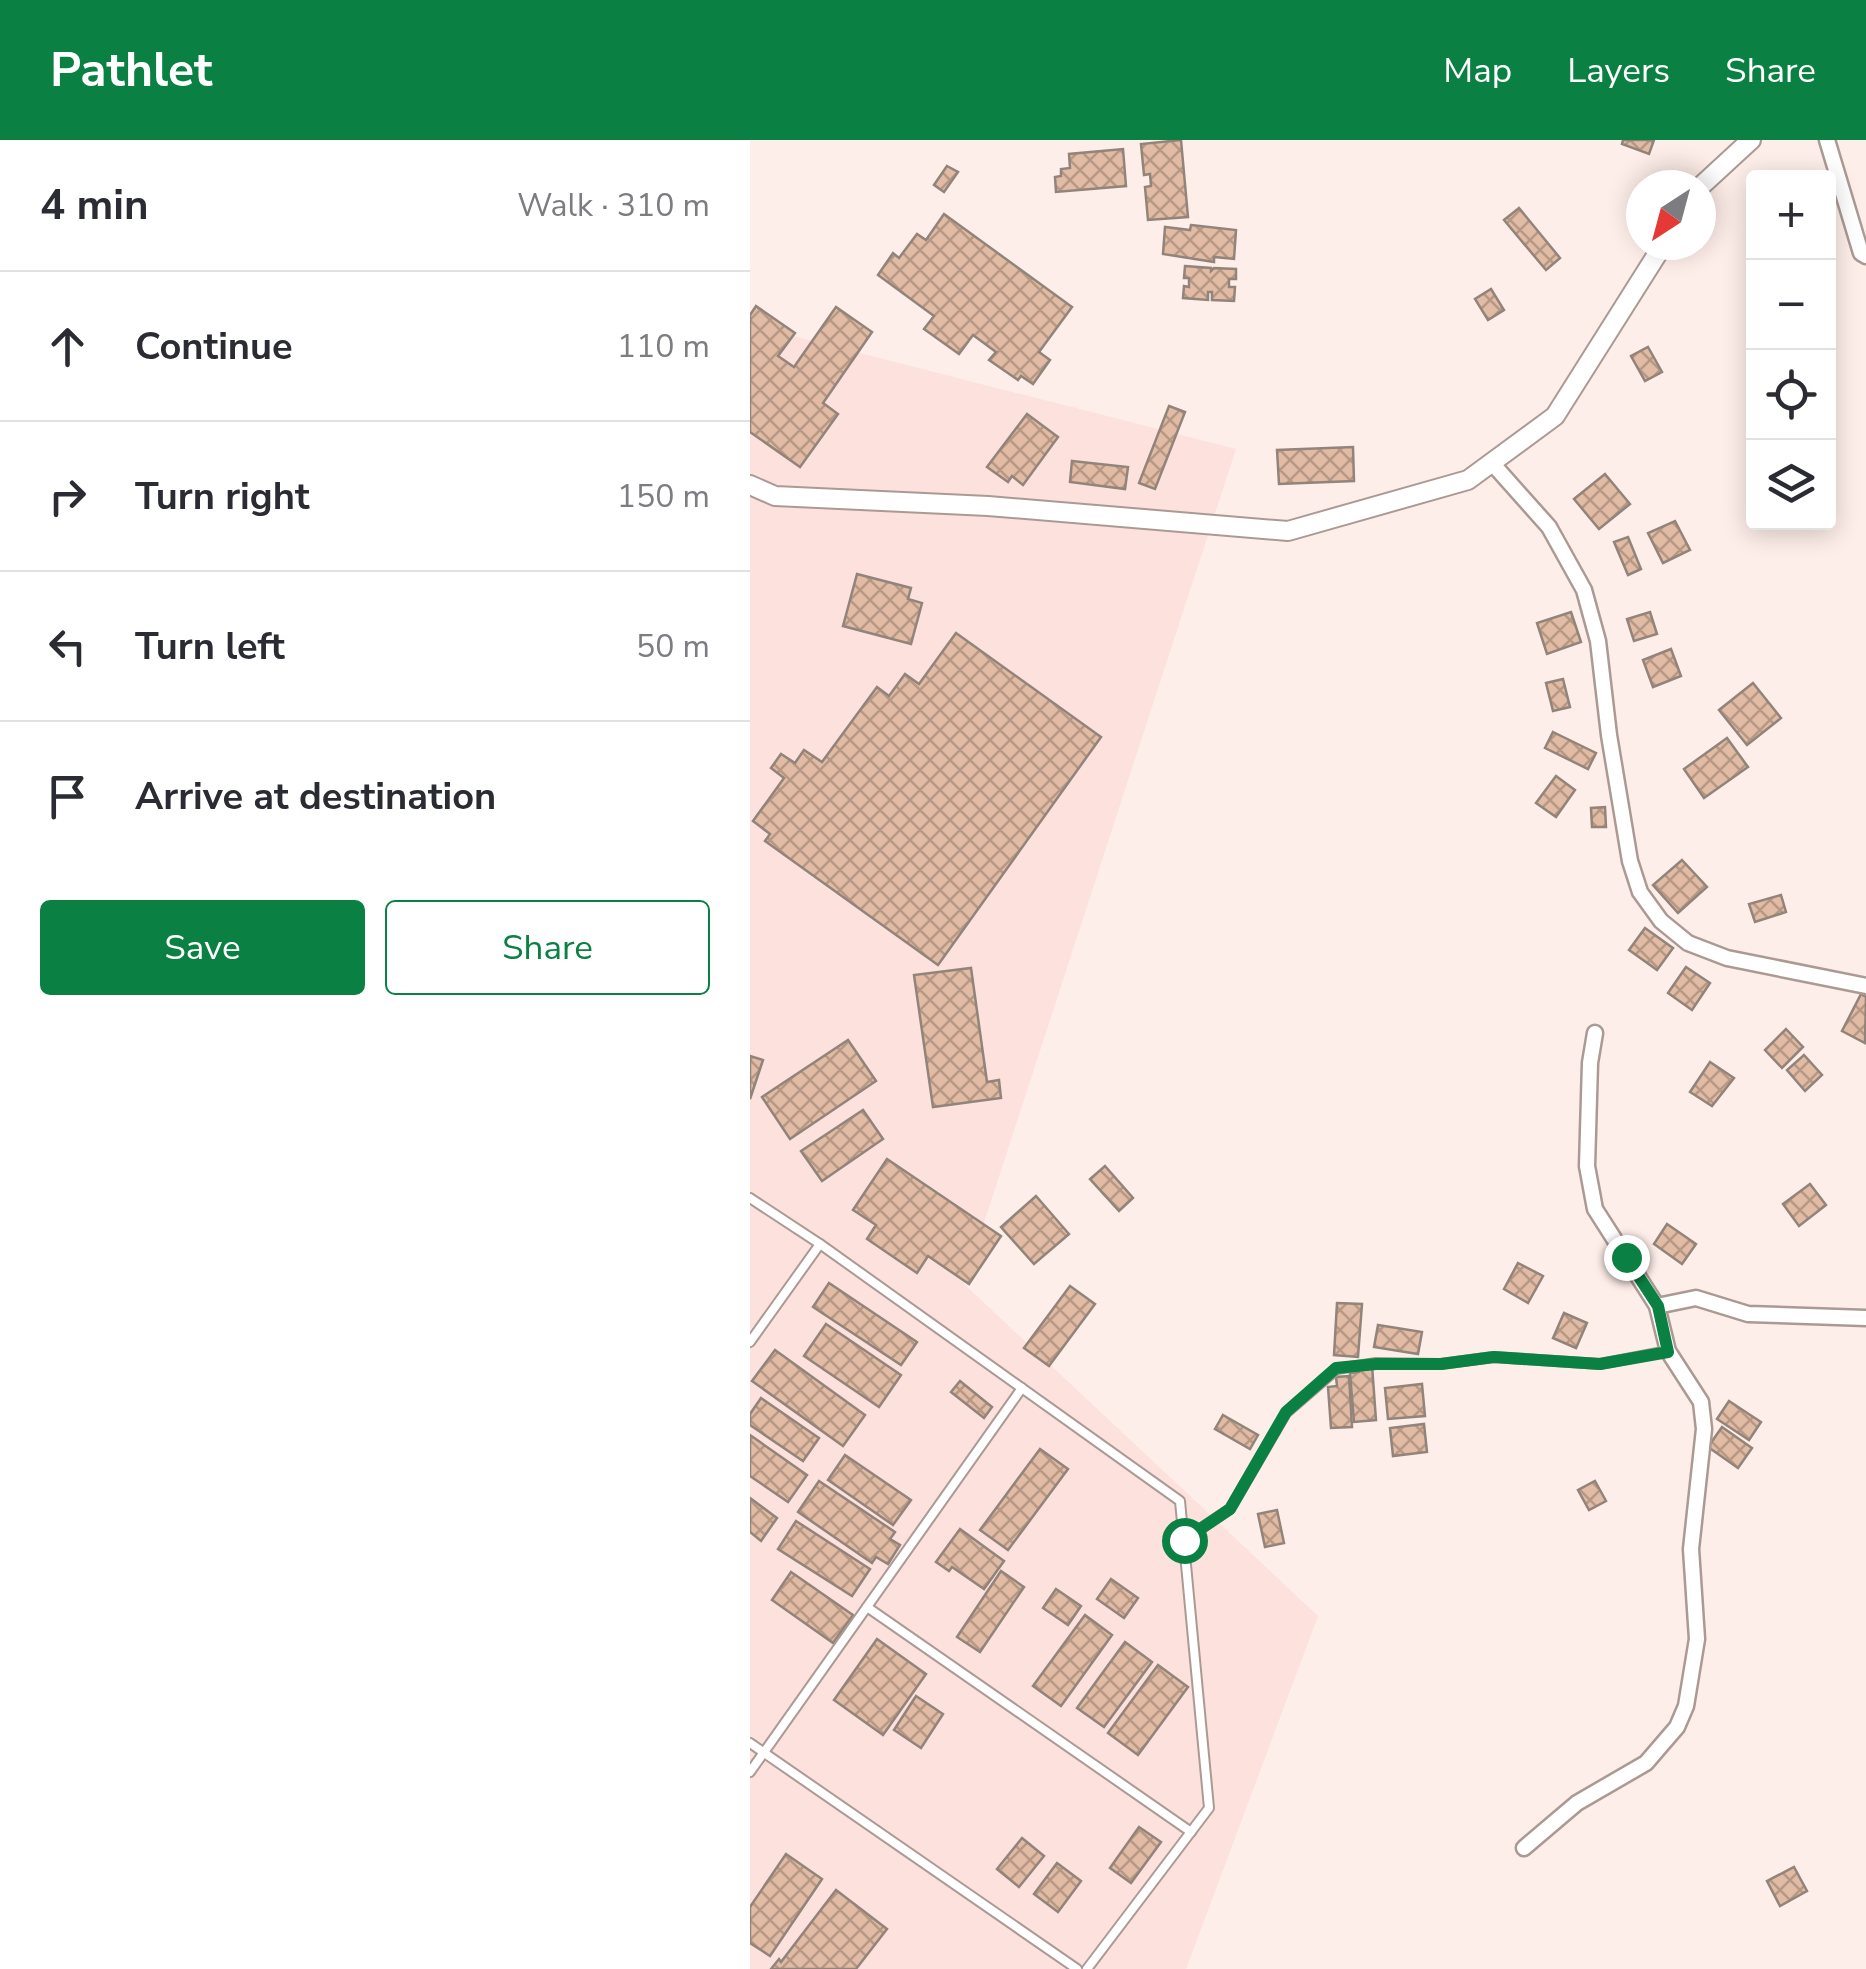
<!DOCTYPE html>
<html lang="en">
<head>
<meta charset="utf-8">
<style>
  body { margin:0; font-family:"Nunito Sans",sans-serif; background:#f7f7f7; color:#2b2b33 }
  .controls { position:absolute; right:30px; top:30px; display:grid; overflow:hidden; border-radius:10px; box-shadow:0 5px 25px #0003 }
  .controls button { width:90px; height:90px; display:grid; place-items:center; padding:0; border:0; border-bottom:2px solid #e1e1e2; background:#fff; color:#2b2b33; font:50px sans-serif }
  .compass { position:absolute; left:876px; top:30px; width:90px; height:90px; border-radius:50%; background:#fff; box-shadow:0 5px 25px #0003; rotate:216deg }
  .stop { position:absolute; width:30px; height:30px; margin:-22px; border:8px solid #0b8043; border-radius:50%; background:#fff }
  .stop.end { background:#0b8043; border-color:#fff; box-shadow:0 2px 10px #0008 }
  .list { margin:0; padding:0; list-style:none }
  h2 { display:flex; justify-content:space-between; align-items:center; height:130px; margin:0; padding:0 40px; font-size:42px }
  h2 small { font-size:32px; font-weight:400; color:#7c7c81 }
  .list li { display:grid; grid-template-columns:65px 1fr auto; gap:30px; align-items:center; box-sizing:border-box; height:150px; padding:0 40px; border-top:2px solid #e1e1e2 }
  .list b { display:block; font-size:38px; white-space:nowrap }
  .list em { font-size:32px; font-style:normal; color:#7c7c81 }
  .actions { display:flex; gap:20px; padding:30px 40px }
  .actions a { flex:1; padding:22px 0; border:2px solid #0b8043; border-radius:10px; text-align:center; font-size:35px; color:#0b8043 }
  .actions .main { background:#0b8043; color:#fff }
  .icon { flex:none; width:55px; height:55px; fill:none; stroke:currentColor; stroke-width:2; stroke-linecap:round; stroke-linejoin:round }
  .map { position:relative; flex:none; width:1116px; height:1829px; overflow:hidden }
  header { display:flex; align-items:center; gap:60px; box-sizing:border-box; height:140px; padding:0 50px; background:#0b8043; color:#fff }
  header strong { font-size:48px }
  nav { display:flex; gap:55px; margin-inline-start:auto; font-size:35px }
  main { display:flex }
  aside { flex:1; background:#fff }
  .map>svg:first-child { display:block }
  .industrial { fill:#fce1dd }
  .building { fill:url(#building-cross-hatch); stroke:#92847a; stroke-width:2.5 }
  .lines { fill:none; stroke-linecap:round; stroke-linejoin:round }
  .service-casing { stroke:#ab9a94; stroke-width:12 }
  .minor-casing { stroke:#ab9a94; stroke-width:19 }
  .tertiary-casing { stroke:#ab9a94; stroke-width:22 }
  .service { stroke:#fff; stroke-width:8 }
  .minor { stroke:#fff; stroke-width:14 }
  .tertiary { stroke:#fff; stroke-width:18 }
  .route { stroke:#0b8043; stroke-width:12 }
</style>
</head>
<body>
<header>
<strong>Pathlet</strong>
<nav><a>Map</a><a>Layers</a><a>Share</a></nav>
</header>
<main>
<aside>
<h2>4 min<small>Walk · 310 m</small></h2>
<ul class="list">
<li><svg class="icon" aria-label="ahead" viewBox="0 0 24 24"><path d="M12 20V5M6 11l6-6 6 6"/></svg><div><b>Continue</b></div><em>110 m</em></li>
<li><svg class="icon" aria-label="right" viewBox="0 0 24 24"><path d="M7 20v-9h11M14 6l5 5-5 5"/></svg><div><b>Turn right</b></div><em>150 m</em></li>
<li><svg class="icon" aria-label="left" viewBox="0 0 24 24"><path d="M17 20v-9H6M10 6l-5 5 5 5"/></svg><div><b>Turn left</b></div><em>50 m</em></li>
<li><svg class="icon" aria-label="arrive" viewBox="0 0 24 24"><path d="M6 21V4h12l-3 4 3 4H6"/></svg><div><b>Arrive at destination</b></div></li>
</ul>
<div class="actions"><a class="main">Save</a><a>Share</a></div>
</aside>
<div class="map">
<svg width="1116" height="1829" viewBox="0 0 1116 1829">
  <defs>
    <pattern id="building-cross-hatch" width="8" height="8" patternUnits="userSpaceOnUse" patternTransform="scale(2.5)"><rect width="8" height="8" fill="#e1bba3"/><path d="M0 0l8 8M0 8l8-8" fill="none" stroke="#b79885"/></pattern>
  </defs>
  <rect width="100%" height="100%" fill="#feeee9"/>
  <polygon class="industrial" points="0,185 486,309 214,1144 568,1476 436,1829 0,1829"/>
  <g class="building">
    <polygon points="431,0 438,77 398,80 395,47 401,46 400,34 394,35 391,4"/>
    <polygon points="873,0 904,0 899,14 872,4"/>
    <polygon points="373,9 376,46 306,52 305,37 311,36 311,29 320,28 319,14"/>
    <polygon points="197,26 208,32 194,52 184,45"/>
    <polygon points="769,68 810,118 796,130 754,80"/>
    <polygon points="194,74 322,167 289,212 300,220 283,244 271,236 268,240 239,220 246,212 223,195 209,214 174,189 184,176 128,135 143,113 149,118 167,94 176,100"/>
    <polygon points="441,85 486,90 484,119 464,117 464,122 413,114 415,87 440,90"/>
    <polygon points="435,126 461,128 461,131 464,128 486,129 486,139 479,139 479,147 485,147 484,161 462,160 462,152 458,152 458,160 433,158 434,146 439,147 439,138 434,138"/>
    <polygon points="741,149 754,170 738,180 725,159"/>
    <polygon points="6,166 45,193 28,216 44,227 86,167 122,192 73,263 88,274 50,327 0,292 0,175"/>
    <polygon points="898,207 912,232 895,241 881,216"/>
    <polygon points="419,266 435,272 405,349 389,343"/>
    <polygon points="277,274 308,297 273,345 262,336 258,342 237,327"/>
    <polygon points="603,307 604,341 529,344 527,310"/>
    <polygon points="322,321 378,327 375,349 320,342"/>
    <polygon points="855,334 880,364 849,389 824,359"/>
    <polygon points="925,381 940,410 913,423 898,393"/>
    <polygon points="878,397 891,429 878,435 864,402"/>
    <polygon points="107,434 161,448 158,459 172,463 161,504 93,486"/>
    <polygon points="821,472 831,502 797,514 787,483"/>
    <polygon points="900,472 907,494 884,501 877,479"/>
    <polygon points="206,493 351,597 188,825 15,701 20,694 3,681 34,638 21,628 31,614 45,623 54,610 72,622 127,547 139,556 155,534 169,544"/>
    <polygon points="921,509 931,536 903,547 893,520"/>
    <polygon points="813,539 820,567 803,571 796,543"/>
    <polygon points="1003,543 1031,578 997,605 969,570"/>
    <polygon points="803,592 846,613 838,629 795,608"/>
    <polygon points="977,598 998,627 954,658 934,629"/>
    <polygon points="806,636 825,650 806,677 786,663"/>
    <polygon points="855,667 856,687 842,687 841,668"/>
    <polygon points="932,720 957,747 928,773 903,745"/>
    <polygon points="1031,755 1036,772 1005,782 999,764"/>
    <polygon points="895,788 923,808 907,830 879,810"/>
    <polygon points="936,827 960,843 942,870 918,853"/>
    <polygon points="221,828 237,942 249,940 251,958 183,967 164,835"/>
    <polygon points="1111,854 1116,857 1115,903 1092,891"/>
    <polygon points="1036,889 1053,907 1032,928 1015,910"/>
    <polygon points="98,900 126,941 40,999 12,957"/>
    <polygon points="1054,915 1072,935 1055,951 1037,930"/>
    <polygon points="0,916 13,920 0,959"/>
    <polygon points="960,922 984,938 962,966 940,952"/>
    <polygon points="113,970 133,999 72,1041 51,1011"/>
    <polygon points="137,1019 251,1096 219,1144 178,1116 167,1133 117,1099 126,1085 103,1070"/>
    <polygon points="355,1026 383,1058 369,1071 340,1039"/>
    <polygon points="1060,1044 1076,1065 1049,1086 1033,1064"/>
    <polygon points="286,1056 319,1094 284,1124 251,1087"/>
    <polygon points="917,1084 946,1104 932,1124 904,1104"/>
    <polygon points="768,1123 793,1136 778,1163 754,1149"/>
    <polygon points="79,1143 167,1202 151,1225 63,1167"/>
    <polygon points="320,1146 345,1164 299,1226 274,1208"/>
    <polygon points="587,1163 612,1164 608,1217 584,1215"/>
    <polygon points="814,1173 837,1183 826,1208 803,1198"/>
    <polygon points="76,1184 151,1235 129,1267 54,1216"/>
    <polygon points="628,1185 672,1192 668,1214 624,1207"/>
    <polygon points="25,1210 115,1275 93,1306 2,1241"/>
    <polygon points="622,1225 626,1280 604,1282 600,1233 609,1232 609,1226"/>
    <polygon points="599,1236 602,1287 581,1288 578,1247 587,1246 586,1237"/>
    <polygon points="210,1241 242,1267 234,1278 201,1252"/>
    <polygon points="672,1244 675,1276 638,1279 635,1248"/>
    <polygon points="11,1258 69,1298 53,1321 0,1285 0,1274"/>
    <polygon points="979,1261 1011,1282 999,1300 967,1279"/>
    <polygon points="473,1275 508,1295 500,1309 465,1289"/>
    <polygon points="674,1284 677,1312 643,1316 640,1288"/>
    <polygon points="972,1287 1002,1308 988,1328 958,1307"/>
    <polygon points="0,1295 57,1335 38,1362 0,1336"/>
    <polygon points="290,1309 318,1329 258,1410 230,1390"/>
    <polygon points="95,1315 161,1360 143,1385 78,1340"/>
    <polygon points="69,1341 145,1392 140,1399 150,1405 138,1424 126,1417 122,1423 48,1372"/>
    <polygon points="845,1341 856,1361 839,1370 828,1350"/>
    <polygon points="0,1358 27,1378 11,1401 0,1392"/>
    <polygon points="527,1370 534,1403 515,1407 508,1374"/>
    <polygon points="46,1381 120,1429 102,1456 28,1409"/>
    <polygon points="210,1389 254,1421 234,1449 202,1427 199,1431 186,1422"/>
    <polygon points="251,1431 274,1447 230,1512 207,1497"/>
    <polygon points="41,1432 103,1475 83,1503 22,1460"/>
    <polygon points="361,1439 388,1458 374,1478 347,1459"/>
    <polygon points="306,1449 331,1466 318,1485 293,1468"/>
    <polygon points="335,1475 362,1495 311,1566 283,1546"/>
    <polygon points="127,1499 176,1534 133,1595 84,1560"/>
    <polygon points="375,1502 402,1522 354,1587 327,1568"/>
    <polygon points="408,1525 438,1547 388,1615 358,1593"/>
    <polygon points="166,1556 193,1574 171,1608 144,1590"/>
    <polygon points="389,1687 411,1702 381,1743 360,1728"/>
    <polygon points="272,1698 294,1716 269,1747 247,1729"/>
    <polygon points="36,1714 72,1739 20,1816 0,1803 0,1767"/>
    <polygon points="307,1723 331,1741 308,1772 284,1754"/>
    <polygon points="1044,1727 1057,1751 1030,1766 1017,1741"/>
    <polygon points="86,1750 137,1789 106,1829 21,1829 29,1819 31,1822"/>
  </g>
  <g class="lines">
    <g class="service-casing">
      <g id="service">
        <polyline points="0,1058 70,1104 0,1202"/>
        <polyline points="70,1104 430,1361 459,1668 337,1829"/>
        <polyline points="434,1400 480,1369 536,1273 587,1229 626,1223 691,1224 743,1217 850,1224 918,1211"/>
        <polyline points="117,1467 441,1692"/>
        <polyline points="0,1603 327,1829"/>
        <polyline points="0,1632 272,1248"/>
      </g>
    </g>
    <g class="minor-casing">
      <g id="minor">
        <polyline points="1077,0 1111,113 1116,116"/>
        <polyline points="742,323 799,387 834,450 848,501 859,595 880,721 890,752 911,781 938,803 977,818 1116,846"/>
        <polyline points="907,1166 946,1158 998,1174 1116,1178"/>
        <polyline points="774,1708 827,1663 896,1623 927,1587 936,1566 947,1499 941,1409 954,1289 951,1262 918,1211 907,1166 845,1069 837,1026 840,923 845,893"/>
      </g>
    </g>
    <g class="tertiary-casing">
      <g id="tertiary">
        <polyline points="951,46 1001,0"/>
        <polyline points="0,345 25,356 238,366 538,391 718,340 805,276 913,105"/>
      </g>
    </g>
    <use href="#service" class="service"/>
    <use href="#minor" class="minor"/>
    <use href="#tertiary" class="tertiary"/>
  </g>
  <g class="lines">
    <polyline class="route" points="434,1400 480,1369 536,1272 586,1228 626,1224 691,1224 744,1217 850,1224 918,1212 908,1166 876,1117"/>
  </g>
</svg>
<div class="controls">
<button>+</button>
<button>−</button>
<button><svg class="icon" aria-label="locate" viewBox="0 0 24 24"><circle cx="12" cy="12" r="6"/><path d="M12 2v4M12 18v4M2 12h4M18 12h4"/></svg></button>
<button><svg class="icon" aria-label="layers" viewBox="0 0 24 24"><path d="M12 4l9 5-9 5-9-5zM3 14l9 5 9-5"/></svg></button>
</div>
<svg class="compass" viewBox="-18 -18 36 36"><path d="M0-13l5 13h-10z" fill="#e53935"/><path d="M0 13l5-13h-10z" fill="#7c7c81"/></svg>
<div class="stop" style="left:434px;top:1400px"></div>
<div class="stop end" style="left:876px;top:1117px"></div>
</div>
</main>
</body>
</html>
